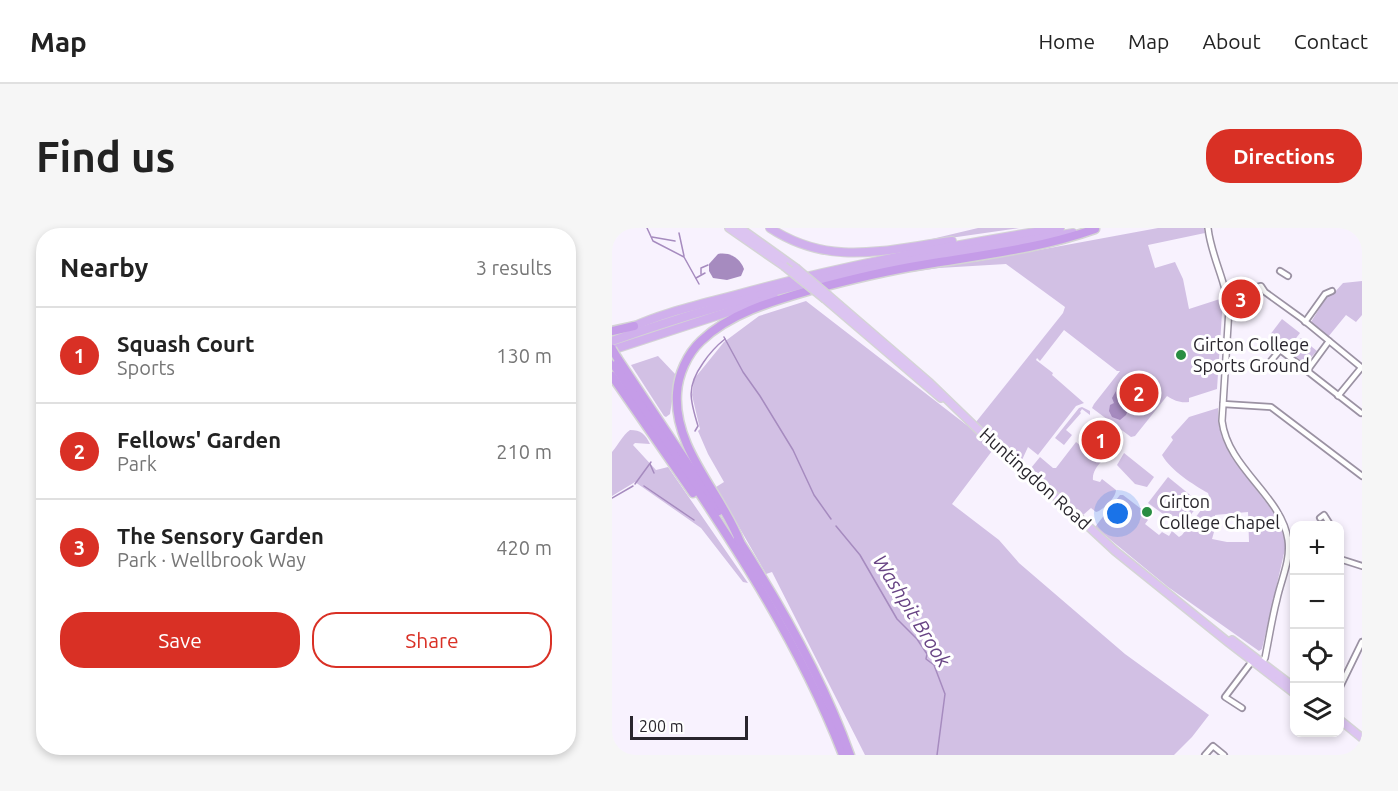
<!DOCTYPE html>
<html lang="en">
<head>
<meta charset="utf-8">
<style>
  body { margin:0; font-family:Ubuntu,sans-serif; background:#f6f6f6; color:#222 }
  .controls { position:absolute; right:18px; bottom:18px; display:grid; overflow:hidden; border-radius:12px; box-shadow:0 3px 9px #0003 }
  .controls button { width:54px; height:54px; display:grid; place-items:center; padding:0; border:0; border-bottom:2px solid #e0e0e0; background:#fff; color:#222; font:30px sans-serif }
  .scale { position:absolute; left:18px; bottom:15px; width:118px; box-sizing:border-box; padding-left:6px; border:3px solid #29262d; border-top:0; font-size:16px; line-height:21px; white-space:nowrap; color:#29262d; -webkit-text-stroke:4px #fff; paint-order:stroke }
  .you { position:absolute; left:506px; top:286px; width:21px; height:21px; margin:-15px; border:4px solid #fff; border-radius:50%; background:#1a73e8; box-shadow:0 0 0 9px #1a73e833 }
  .badge { display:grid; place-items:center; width:39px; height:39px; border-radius:50%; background:#d93025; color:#fff; font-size:20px; font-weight:700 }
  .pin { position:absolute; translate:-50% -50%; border:3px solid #fff; box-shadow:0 2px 6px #0006 }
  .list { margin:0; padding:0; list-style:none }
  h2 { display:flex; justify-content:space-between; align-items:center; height:78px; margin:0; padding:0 24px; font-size:26px }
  h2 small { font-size:20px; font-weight:400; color:#767676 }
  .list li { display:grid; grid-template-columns:39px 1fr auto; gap:18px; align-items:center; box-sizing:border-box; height:96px; padding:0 24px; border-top:2px solid #e0e0e0 }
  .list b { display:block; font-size:22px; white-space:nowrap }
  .list p { margin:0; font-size:20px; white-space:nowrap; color:#767676 }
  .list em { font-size:20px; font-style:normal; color:#767676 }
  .actions { display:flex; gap:12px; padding:18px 24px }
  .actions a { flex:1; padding:14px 0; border:2px solid #d93025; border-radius:24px; text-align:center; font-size:21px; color:#d93025 }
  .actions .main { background:#d93025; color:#fff }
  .icon { flex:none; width:33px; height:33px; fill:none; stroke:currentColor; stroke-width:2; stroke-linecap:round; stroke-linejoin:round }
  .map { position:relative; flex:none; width:750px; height:527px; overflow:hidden; border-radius:24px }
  header { display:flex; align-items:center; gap:36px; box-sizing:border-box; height:84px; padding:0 30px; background:#fff; border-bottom:2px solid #e0e0e0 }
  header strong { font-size:28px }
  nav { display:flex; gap:33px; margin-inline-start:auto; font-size:21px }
  .intro { display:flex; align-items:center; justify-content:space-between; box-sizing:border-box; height:144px; padding:0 36px }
  h1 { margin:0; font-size:42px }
  .button { padding:15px 27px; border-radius:24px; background:#d93025; color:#fff; font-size:21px; font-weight:700 }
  main { display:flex; gap:36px; padding:0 36px }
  aside { flex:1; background:#fff; border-radius:24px; box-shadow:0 3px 9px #0003 }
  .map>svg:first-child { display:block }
  .green { fill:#d2c0e4; fill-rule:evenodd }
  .water { fill:#a68bbf }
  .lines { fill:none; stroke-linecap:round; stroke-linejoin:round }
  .stream { stroke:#a68bbf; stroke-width:1.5 }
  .minor-casing { stroke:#9b92a3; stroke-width:8 }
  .tertiary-casing { stroke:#9b92a3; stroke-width:8 }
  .primary-casing { stroke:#d4d4d5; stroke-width:10 }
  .trunk-casing { stroke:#d4d4d5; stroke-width:10 }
  .motorway-casing { stroke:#d4d4d5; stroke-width:11 }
  .minor { stroke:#fff; stroke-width:4.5 }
  .tertiary { stroke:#fff; stroke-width:5 }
  .primary { stroke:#dcc4f1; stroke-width:7 }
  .trunk { stroke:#d0b0ec; stroke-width:8 }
  .motorway { stroke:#c59ce8; stroke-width:8 }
  .primary-bridge-casing { stroke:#d4d4d5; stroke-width:10; stroke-linecap:butt }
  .motorway-bridge-casing { stroke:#d4d4d5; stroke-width:11; stroke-linecap:butt }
  .primary-bridge { stroke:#dcc4f1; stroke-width:7 }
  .motorway-bridge { stroke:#c59ce8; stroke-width:8 }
  .poi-dot { fill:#298d42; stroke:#fff; stroke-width:2 }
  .labels { text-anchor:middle; stroke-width:6; stroke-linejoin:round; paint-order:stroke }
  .poi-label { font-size:18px; fill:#29262d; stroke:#fff; text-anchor:start }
  .street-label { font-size:18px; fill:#29262d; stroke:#fff }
  .water-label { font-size:20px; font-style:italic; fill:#674384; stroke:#fff }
</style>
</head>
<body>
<header>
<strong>Map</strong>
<nav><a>Home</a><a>Map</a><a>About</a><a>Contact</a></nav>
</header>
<div class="intro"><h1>Find us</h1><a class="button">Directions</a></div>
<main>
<aside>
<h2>Nearby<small>3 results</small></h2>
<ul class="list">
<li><span class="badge">1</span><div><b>Squash Court</b><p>Sports</p></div><em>130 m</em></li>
<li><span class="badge">2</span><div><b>Fellows' Garden</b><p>Park</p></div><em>210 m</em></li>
<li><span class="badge">3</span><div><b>The Sensory Garden</b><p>Park · Wellbrook Way</p></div><em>420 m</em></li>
</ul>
<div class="actions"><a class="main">Save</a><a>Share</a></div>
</aside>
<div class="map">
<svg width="750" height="527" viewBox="0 0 750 527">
  <rect width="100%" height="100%" fill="#f8f2fe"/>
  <g class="green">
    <polygon points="366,0 407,0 303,15"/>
    <path d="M546 0H592L593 5 536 17 543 40 563 34 571 51 577 81 611 70 605 161 577 170V174C568 175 563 173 555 168L523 208 519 209 480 180 482 176 508 143H505L452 102 428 133 425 130 424 132 441 145 440 147 472 175 464 178 426 227 416 219 410 232 364 194 451 85 453 79 394 36 327 40 299 44V42L367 33Z"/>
    <polygon points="750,53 750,87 744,94 734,87 716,109 699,94 715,68 722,65 731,55"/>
    <polygon points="194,73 383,219 340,276 387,312 407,335 513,426 597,487 580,509 562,527 253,527 160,344 154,346 104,259 112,254 96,226 86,203 88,201 80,167 82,151 112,114 147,88"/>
    <polygon points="670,91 688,105 675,122 657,108"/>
    <polygon points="689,110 705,123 692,137 676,125"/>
    <polygon points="46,128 64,147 58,186 54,189 52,188 19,137"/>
    <polygon points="470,179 478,183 478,187 470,181 468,184 469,185 454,202 460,207 452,217 443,210 467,180"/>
    <path d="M606 180 607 198 610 210 620 230 663 286 673 311V321L650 421 647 423 556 359 483 299 508 267H511L528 280 533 282 530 287 536 292 533 296 547 307 550 304 557 308 560 303 567 309 570 307 596 273 599 274 596 265C582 257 559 243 550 227L561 212 559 209 577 189ZM636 284 637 314H615L600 311 604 297 603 287Z"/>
    <path d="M18 202C29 202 33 206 38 216L23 215 21 217 44 242 56 239 136 355 131 354 89 300 23 254 0 268V224C7 216 10 208 18 202Z"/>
    <path d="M464 214 489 234C485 238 480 245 481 252L488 254 490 251 504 262C504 269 492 282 484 284L479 280 471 287 419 240 428 229 441 240H444Z"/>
    <polygon points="512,225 542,249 535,259 523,256 505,237"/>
    <polygon points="556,249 588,275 569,299 536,275"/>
  </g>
  <g class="water">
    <path d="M106 26C118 24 128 30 132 41L129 48 115 52 101 50 97 43V36Z"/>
    <polygon points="504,163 506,169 516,182 514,187 508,192 500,189 497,183 498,177 502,175 500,170"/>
  </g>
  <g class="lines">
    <g class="stream">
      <polyline points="35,0 41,13 72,29 87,56"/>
      <polyline points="67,5 72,28"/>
      <polyline points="40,9 63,13"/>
      <polyline points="89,46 89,40 96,37"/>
      <polyline points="84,50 93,45"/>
      <polyline points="112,109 131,144 148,168 181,222 202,267 219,291"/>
      <path d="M83 203 86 198C78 172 74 159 91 135 97 126 104 118 113 111"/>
      <polyline points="38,236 42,245"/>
      <polyline points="23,256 39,234"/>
      <polyline points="32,258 82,292"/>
      <polyline points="0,270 21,258"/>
      <polyline points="224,298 248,327 285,391 305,411 315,426 314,431 322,437 333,466 325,527"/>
    </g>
    <g class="minor-casing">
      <g id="minor">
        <polyline points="668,43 676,48"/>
        <polyline points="616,66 649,58 653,64 689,90 750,140"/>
        <polyline points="693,94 713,66 720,63"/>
        <polyline points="662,117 749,185"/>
        <polyline points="658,134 668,122"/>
        <polyline points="695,143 717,113"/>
        <polyline points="726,168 749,140"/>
        <polyline points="611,176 659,179 750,248"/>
        <polyline points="708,290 712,287 719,298"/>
        <polyline points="728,331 750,338"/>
        <polyline points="728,459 750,414"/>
        <polyline points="630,480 613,469 641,432"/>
        <polyline points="593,527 601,518 612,527"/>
      </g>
    </g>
    <g class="tertiary-casing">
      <path id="tertiary" d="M596 0C599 28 614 53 617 81L610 193C616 241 670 268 676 312 679 332 669 352 665 371 660 390 657 410 653 430L648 437"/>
    </g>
    <g class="primary-casing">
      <g id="primary">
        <polyline points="117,0 172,38"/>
        <polyline points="128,0 184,40"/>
        <polyline points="217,68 318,155 378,213 449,273 503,323 616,414 682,465"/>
        <polyline points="213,71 329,170"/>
        <polyline points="620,412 682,459"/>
        <polyline points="728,492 750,510"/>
      </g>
    </g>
    <g class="trunk-casing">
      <g id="trunk">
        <path d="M158 0C219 40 274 21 340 13"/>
        <path d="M18 100C52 84 91 76 127 66 232 37 340 17 448 0"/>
        <path d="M0 113C91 81 183 56 277 37 338 24 400 15 461 5"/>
        <polyline points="0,122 162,69"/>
      </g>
    </g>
    <g class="motorway-casing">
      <g id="motorway">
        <polyline points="0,103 22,98"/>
        <polyline points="6,131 107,283"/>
        <path d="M0 134C83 260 176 385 231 527"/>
        <polyline points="0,148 81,265"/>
        <path d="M126 311C170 379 211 451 238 527"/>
        <path d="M128 314C110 266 61 221 65 165 66 147 75 126 89 113 118 85 161 73 199 62 236 52 273 43 310 37 368 27 427 21 483 1"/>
      </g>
    </g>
    <use href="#minor" class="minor"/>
    <use href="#tertiary" class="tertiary"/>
    <use href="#primary" class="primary"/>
    <use href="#trunk" class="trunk"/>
    <use href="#motorway" class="motorway"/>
    <g class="primary-bridge-casing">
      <g id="primary-bridge">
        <polyline points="172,38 213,71"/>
        <polyline points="184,40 217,68"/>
      </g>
    </g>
    <g class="motorway-bridge-casing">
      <polyline id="motorway-bridge" points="0,121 6,131"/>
    </g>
    <use href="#primary-bridge" class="primary-bridge"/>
    <use href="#motorway-bridge" class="motorway-bridge"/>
  </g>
  <g class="poi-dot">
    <circle cx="569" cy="127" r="6"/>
    <circle cx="535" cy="284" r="6"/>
  </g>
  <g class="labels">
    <g class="poi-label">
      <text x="581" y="123">Girton College<tspan x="581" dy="21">Sports Ground</tspan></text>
      <text x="547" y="280">Girton<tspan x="547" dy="21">College Chapel</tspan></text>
    </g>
    <g class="street-label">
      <text transform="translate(423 251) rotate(42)" y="6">Huntingdon Road</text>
    </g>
    <g class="water-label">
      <text transform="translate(300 383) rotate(58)" y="7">Washpit Brook</text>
    </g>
  </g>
</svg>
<div class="controls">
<button>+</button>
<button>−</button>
<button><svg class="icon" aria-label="locate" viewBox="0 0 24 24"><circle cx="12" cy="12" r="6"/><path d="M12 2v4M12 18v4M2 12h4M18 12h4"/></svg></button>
<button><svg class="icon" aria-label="layers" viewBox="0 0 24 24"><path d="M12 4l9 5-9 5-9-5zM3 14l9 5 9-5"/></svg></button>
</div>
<div class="scale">200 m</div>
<div class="you"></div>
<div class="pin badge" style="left:489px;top:212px">1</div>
<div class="pin badge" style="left:527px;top:165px">2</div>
<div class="pin badge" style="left:629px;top:71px">3</div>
</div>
</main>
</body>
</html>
